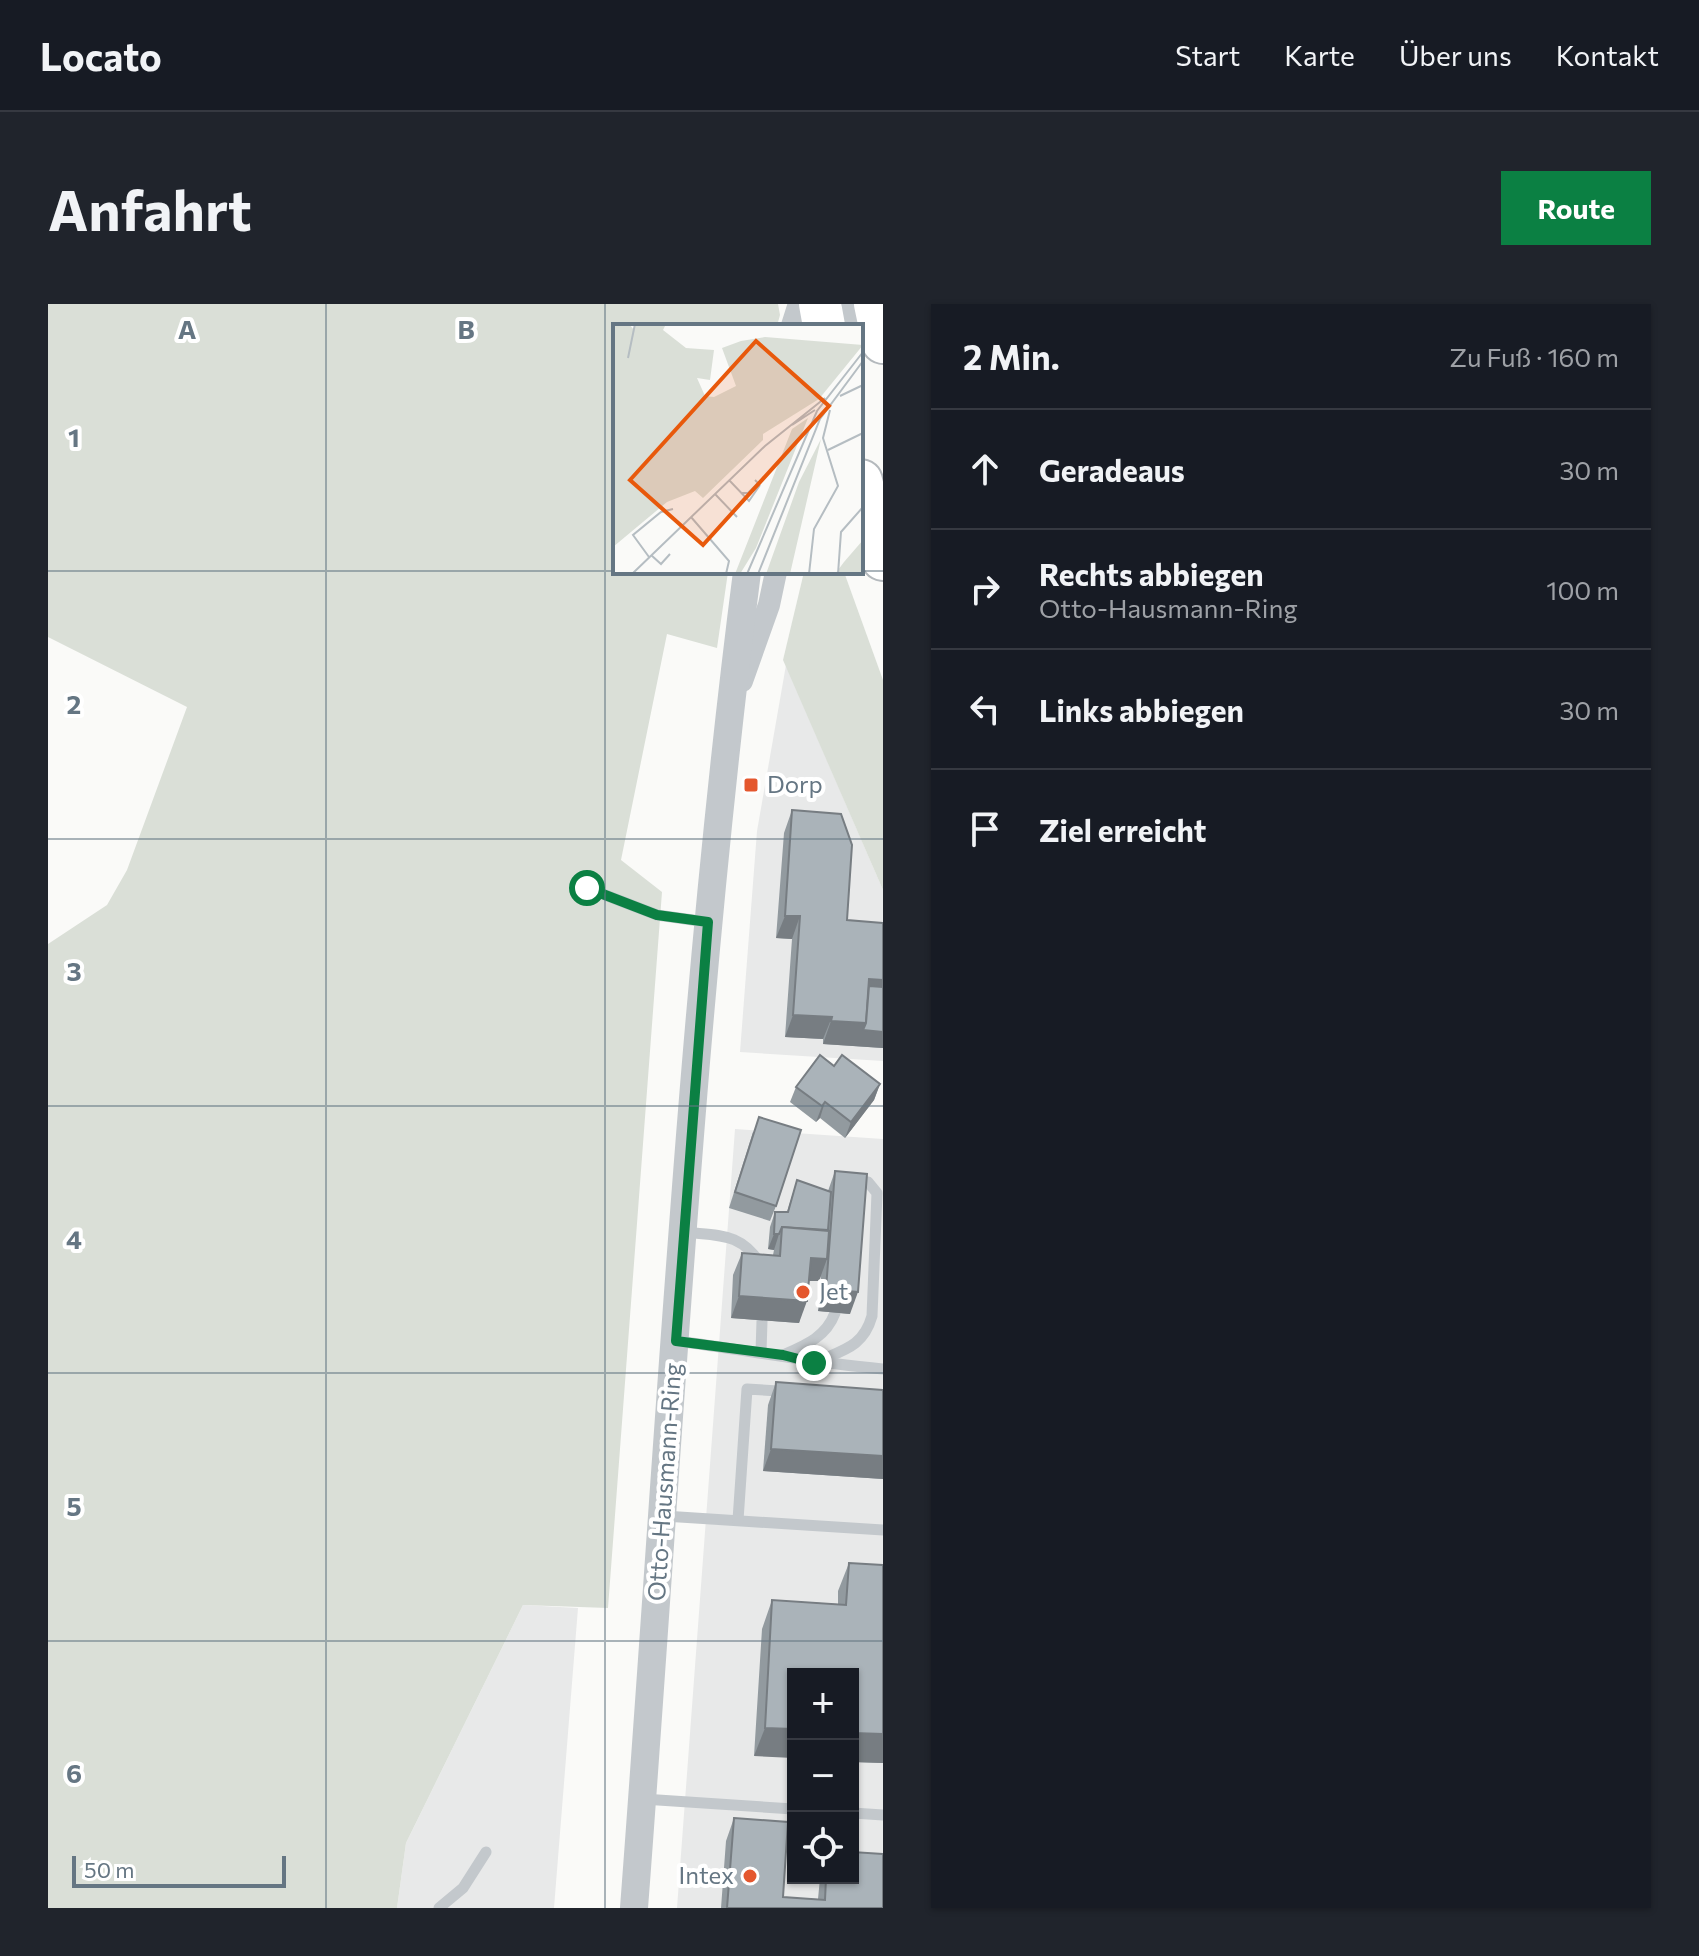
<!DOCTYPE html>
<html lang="de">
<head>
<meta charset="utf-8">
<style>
  body { margin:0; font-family:Commissioner,sans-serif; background:#20242c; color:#f1f3f6 }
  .controls { position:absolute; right:24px; bottom:24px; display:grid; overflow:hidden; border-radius:0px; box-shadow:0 2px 6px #0004 }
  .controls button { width:72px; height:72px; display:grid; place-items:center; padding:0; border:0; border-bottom:2px solid #363941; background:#171b24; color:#f1f3f6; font:40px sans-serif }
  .scale { position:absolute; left:24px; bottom:20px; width:214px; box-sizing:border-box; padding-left:8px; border:4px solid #657683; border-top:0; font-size:22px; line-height:28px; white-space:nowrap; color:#657683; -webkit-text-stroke:6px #fff; paint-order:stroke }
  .stop { position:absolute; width:24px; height:24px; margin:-18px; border:6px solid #0b8043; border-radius:50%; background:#fff }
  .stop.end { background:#0b8043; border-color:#fff; box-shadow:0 2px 8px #0008 }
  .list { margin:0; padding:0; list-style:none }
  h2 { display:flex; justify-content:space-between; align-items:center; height:104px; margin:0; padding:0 32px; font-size:34px }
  h2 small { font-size:26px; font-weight:400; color:#9ea1a6 }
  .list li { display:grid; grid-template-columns:52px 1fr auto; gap:24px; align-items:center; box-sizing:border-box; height:120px; padding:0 32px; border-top:2px solid #363941 }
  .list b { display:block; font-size:30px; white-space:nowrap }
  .list p { margin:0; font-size:26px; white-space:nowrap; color:#9ea1a6 }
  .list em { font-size:26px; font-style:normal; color:#9ea1a6 }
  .icon { flex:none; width:44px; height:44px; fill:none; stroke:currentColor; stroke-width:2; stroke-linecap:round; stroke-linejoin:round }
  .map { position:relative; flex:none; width:835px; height:1604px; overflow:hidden; border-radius:0px }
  header { display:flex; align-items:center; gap:48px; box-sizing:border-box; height:112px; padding:0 40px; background:#171b24; border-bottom:2px solid #363941 }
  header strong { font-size:38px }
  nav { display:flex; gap:44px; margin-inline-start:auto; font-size:28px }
  .intro { display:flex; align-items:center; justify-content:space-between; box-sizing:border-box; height:192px; padding:0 48px }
  h1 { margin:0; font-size:56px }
  .button { padding:20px 36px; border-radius:0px; background:#0b8043; color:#fff; font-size:28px; font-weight:700 }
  main { display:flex; gap:48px; padding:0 48px }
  aside { flex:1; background:#171b24; border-radius:0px; box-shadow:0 2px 6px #0004 }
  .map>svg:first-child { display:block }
  .built { fill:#e8e9e9; fill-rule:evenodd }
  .green { fill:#dadfd7 }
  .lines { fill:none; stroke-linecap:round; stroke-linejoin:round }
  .motorway-casing { stroke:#b4b9bd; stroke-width:46 }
  .service { stroke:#c3c8cc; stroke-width:11 }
  .minor { stroke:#c3c8cc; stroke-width:22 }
  .tertiary { stroke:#c3c8cc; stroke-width:28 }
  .motorway { stroke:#fff; stroke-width:42 }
  .wall { fill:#929a9f }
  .shaded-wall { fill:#777d82 }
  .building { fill:#aab3b9; stroke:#777d82; stroke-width:2 }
  .route { stroke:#0b8043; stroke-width:10 }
  .grid { fill:none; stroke:#657683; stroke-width:2; stroke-opacity:0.55 }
  .poi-dot { fill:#e4572e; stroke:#fff; stroke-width:3 }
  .labels { text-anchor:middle; stroke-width:8; stroke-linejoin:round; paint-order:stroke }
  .poi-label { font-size:24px; fill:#657683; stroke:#fff; text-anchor:start }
  .street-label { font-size:24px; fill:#657683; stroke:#fff }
  .inset-road { fill:none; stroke:#b5bdc2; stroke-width:2 }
  .view { fill:#e8590c; fill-opacity:0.15; stroke:#e8590c; stroke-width:4 }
  .inset-edge { fill:none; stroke:#657683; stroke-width:4 }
  .grid-label { font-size:26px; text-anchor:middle; font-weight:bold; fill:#657683; stroke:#fff; stroke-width:8; stroke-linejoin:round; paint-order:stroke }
</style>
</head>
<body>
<header>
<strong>Locato</strong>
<nav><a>Start</a><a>Karte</a><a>Über uns</a><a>Kontakt</a></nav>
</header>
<div class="intro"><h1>Anfahrt</h1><a class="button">Route</a></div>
<main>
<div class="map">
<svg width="835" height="1604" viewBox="0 0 835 1604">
  <rect width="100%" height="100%" fill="#fafaf8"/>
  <g class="built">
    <polygon points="738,361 835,586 835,757 692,748 709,527"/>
    <path d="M687 825 835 835V1604H629ZM745 1370H805V1574H745Z"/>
    <polygon points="475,1301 530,1304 506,1604 349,1604 358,1539"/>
  </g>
  <g class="green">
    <polygon points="0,0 730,0 732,11 729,22 567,22 567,268 680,268 669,344 619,330 573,556 614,588 560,1304 475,1301 358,1539 349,1604 0,1604 0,640 59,601 79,566 139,403 0,333"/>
    <polygon points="756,268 796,268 835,376 835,586 735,356"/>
  </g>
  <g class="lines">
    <g class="motorway-casing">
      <g id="motorway">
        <polyline points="772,0 776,22"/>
        <polyline points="827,0 835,38"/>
        <polyline points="813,177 835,255"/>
      </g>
    </g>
    <g class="service">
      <polyline points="539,584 609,611 659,618"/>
      <path d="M636 928C672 932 693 928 714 962"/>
      <path d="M629 1037C698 1046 766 1059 835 1065"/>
      <polyline points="713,1048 714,1017"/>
      <path d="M735 1051C758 1041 778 1033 787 1009"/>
      <path d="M766 1059C794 1046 815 1044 824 1012L829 889 820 878 805 877"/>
      <polyline points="616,1212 835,1226"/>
      <polyline points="690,1216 699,1085 730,1087"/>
      <polyline points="595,1495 745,1505"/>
      <polyline points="805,1509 835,1511"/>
      <polyline points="391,1604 415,1584 438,1548"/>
    </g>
    <g class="minor">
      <polyline points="798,22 806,0"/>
      <polyline points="694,377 721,301 728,268"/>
    </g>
    <g class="tertiary">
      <polyline points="747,22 754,0"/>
      <path d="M586 1604C620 1159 642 711 699 268"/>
    </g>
    <use href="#motorway" class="motorway"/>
  </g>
  <g class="wall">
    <polygon points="744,506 799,616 835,744 775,740 775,735 737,733 744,635 728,634 736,529"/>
    <polygon points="786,762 832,780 826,796 797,834 772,814 768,818 742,798 748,783"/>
    <polygon points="705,828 728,902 722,917 681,904"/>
    <polygon points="787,867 802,1010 770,1007 773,972 771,977 761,977 751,1019 683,1014 685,971 694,949 725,951 726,946 720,945 722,923 727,908 739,908 749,876 780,887"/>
    <polygon points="728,1078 835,1086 835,1175 715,1167 720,1101"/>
    <polygon points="801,1259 835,1261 835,1459 805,1458 805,1370 706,1452 714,1325 724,1296 790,1300 790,1287"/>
    <polygon points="686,1514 735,1593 770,1595 772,1574 805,1574 835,1604 673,1604 678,1537"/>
  </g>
  <g class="shaded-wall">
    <polygon points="737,612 752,612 744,635 728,634"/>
    <polygon points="821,675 835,676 835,699 819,681"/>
    <polygon points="745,711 784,713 775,735 737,733"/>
    <polygon points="783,717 818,719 835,728 835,744 775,740"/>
    <polygon points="832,780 826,796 797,834 803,818"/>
    <polygon points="777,798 772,814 768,818 774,802"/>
    <polygon points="726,930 731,930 726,946 720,945"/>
    <polygon points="763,954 779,955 771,977 755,977"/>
    <polygon points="778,985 810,988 802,1010 770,1007"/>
    <polygon points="691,992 759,997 751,1019 683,1014"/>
    <polygon points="723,1145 835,1152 835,1175 715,1167"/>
    <polygon points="717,1424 745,1425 745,1454 706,1452"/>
    <polygon points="805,1429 835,1430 835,1459 805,1458"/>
  </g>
  <g class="building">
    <polygon points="744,506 793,510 804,541 799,616 835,619 835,676 821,675 818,719 783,717 784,713 745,711 752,612 737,612"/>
    <polygon points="821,682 835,683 835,728 815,726 818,719"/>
    <polygon points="772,751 786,762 794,751 832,780 803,818 777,798 774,802 748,783"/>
    <polygon points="711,813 753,826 728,902 687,888"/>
    <polygon points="787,867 819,870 810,988 778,985"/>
    <polygon points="749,876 783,888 780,926 734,923 731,930 726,930 727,908 740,908"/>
    <polygon points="734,923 781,927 779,955 763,954 759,997 691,992 694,949 732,952"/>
    <polygon points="728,1078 835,1086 835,1152 723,1145"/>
    <polygon points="801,1259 835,1261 835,1430 805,1429 805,1370 745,1370 745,1425 717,1424 724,1296 798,1301"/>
    <polygon points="686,1514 740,1518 735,1593 777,1596 778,1574 805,1574 805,1548 835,1550 835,1604 679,1604"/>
  </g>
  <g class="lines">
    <polyline class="route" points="539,584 609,611 660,618 628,1037 735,1051 766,1059"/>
  </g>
  <path class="grid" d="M278 0V1604M557 0V1604M0 267H567M813 267H835M0 535H835M0 802H835M0 1069H835M0 1337H835"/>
  <g class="poi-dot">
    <rect x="695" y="473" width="16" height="16" rx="4"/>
    <circle cx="755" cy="988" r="8"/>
    <circle cx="702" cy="1572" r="8"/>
  </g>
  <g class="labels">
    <g class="poi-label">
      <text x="719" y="489">Dorp</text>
      <text x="771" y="996">Jet</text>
      <text x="686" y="1580" text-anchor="end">Intex</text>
    </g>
    <g class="street-label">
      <text transform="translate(617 1178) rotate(-86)" y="8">Otto-Hausmann-Ring</text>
    </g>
  </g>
  <g transform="translate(565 20)">
    <rect width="250" height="250" fill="#fafaf8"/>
    <path d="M0 0H16L21 6 23 0H53L50 6 73 24 101 26 97 56 84 54 92 72 101 73 123 62 109 24 128 17 152 13 250 21 206 75 150 110V116L90 174 82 167 54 178 0 223ZM195 94 143 224 127 250H122L179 105ZM208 115 177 250H153L186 158ZM250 216V250H222L231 238Z" fill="#dadfd7"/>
    <path class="inset-road" d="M15 34 22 0M227 72 250 61M179 101 202 86M215 126 250 109M116 156 136 177 147 161M129 169H135L145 159 142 156M102 170 124 193M78 193 116 237 113 250M38 231 48 240 57 230M36 233 20 211 48 188 60 185M19 250 152 122 212 74M134 250 204 87 250 28M145 250 207 95 250 37M196 250 201 205 225 162 210 114 217 86M225 250 228 208 250 183"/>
    <path class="view" d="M143 17 216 82 90 221 17 156Z"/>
    <rect width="250" height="250" class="inset-edge"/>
  </g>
  <g class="grid-label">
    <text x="139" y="35">A</text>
    <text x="418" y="35">B</text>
    <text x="26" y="143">1</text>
    <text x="26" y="410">2</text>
    <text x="26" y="677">3</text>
    <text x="26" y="945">4</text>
    <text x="26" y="1212">5</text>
    <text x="26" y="1479">6</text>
  </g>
</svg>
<div class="controls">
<button>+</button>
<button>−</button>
<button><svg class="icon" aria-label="locate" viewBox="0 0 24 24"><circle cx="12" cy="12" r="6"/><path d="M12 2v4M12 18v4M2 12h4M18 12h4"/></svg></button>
</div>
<div class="scale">50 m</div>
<div class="stop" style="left:539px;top:584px"></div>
<div class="stop end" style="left:766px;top:1059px"></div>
</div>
<aside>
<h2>2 Min.<small>Zu Fuß · 160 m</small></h2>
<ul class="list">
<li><svg class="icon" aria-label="ahead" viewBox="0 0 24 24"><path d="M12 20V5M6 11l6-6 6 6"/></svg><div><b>Geradeaus</b></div><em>30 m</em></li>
<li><svg class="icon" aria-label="right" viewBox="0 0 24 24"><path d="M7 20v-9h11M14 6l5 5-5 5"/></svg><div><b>Rechts abbiegen</b><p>Otto-Hausmann-Ring</p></div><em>100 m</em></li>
<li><svg class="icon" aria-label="left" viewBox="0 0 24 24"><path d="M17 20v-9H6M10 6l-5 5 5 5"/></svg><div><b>Links abbiegen</b></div><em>30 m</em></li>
<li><svg class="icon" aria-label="arrive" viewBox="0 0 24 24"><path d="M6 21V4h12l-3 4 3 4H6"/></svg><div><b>Ziel erreicht</b></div></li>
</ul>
</aside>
</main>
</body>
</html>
